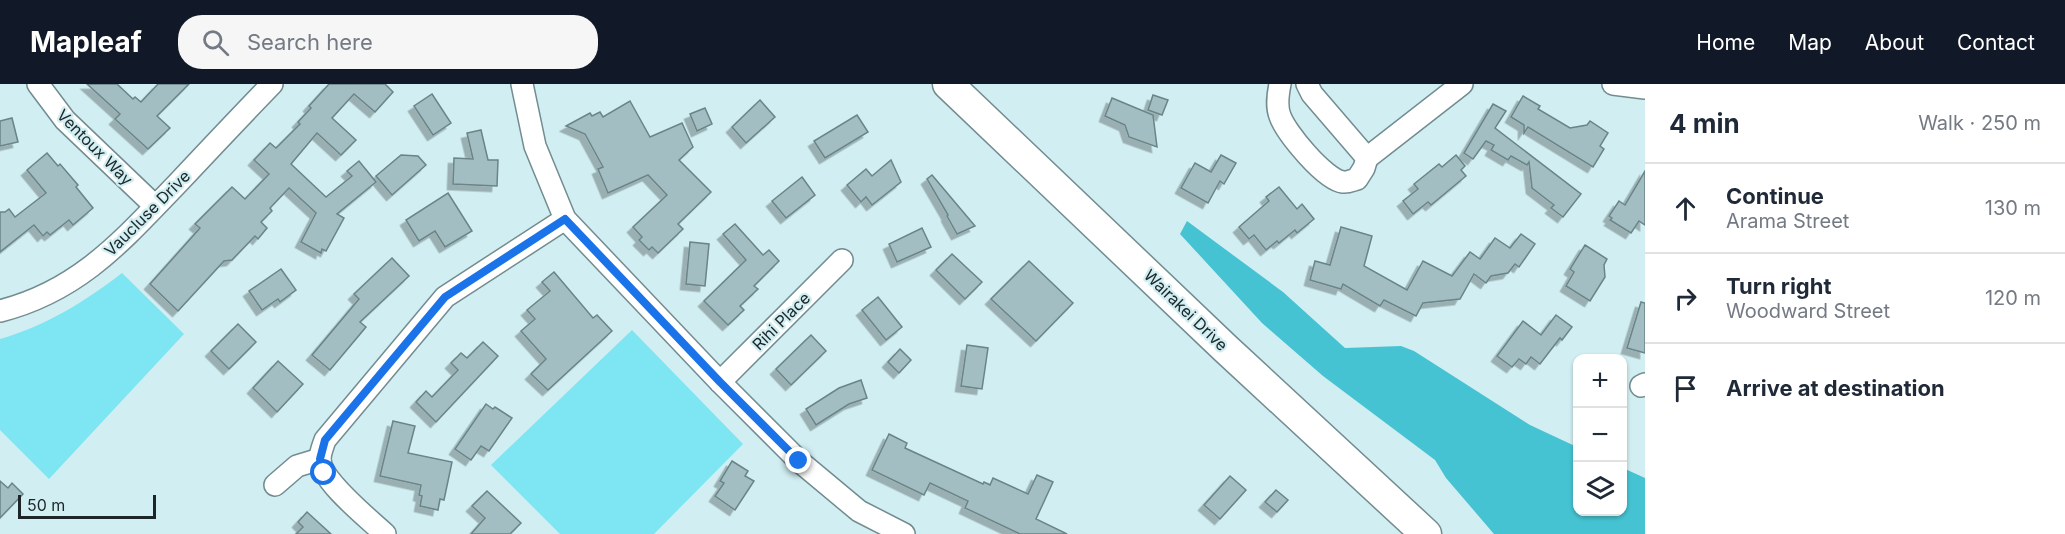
<!DOCTYPE html>
<html lang="en">
<head>
<meta charset="utf-8">
<style>
  body { margin:0; font-family:Inter,sans-serif; background:#f6f6f7; color:#1f2937 }
  .controls { position:absolute; right:18px; bottom:18px; display:grid; overflow:hidden; border-radius:12px; box-shadow:0 2px 4px #0004 }
  .controls button { width:54px; height:54px; display:grid; place-items:center; padding:0; border:0; border-bottom:2px solid #e0e1e3; background:#fff; color:#1f2937; font:30px sans-serif }
  .scale { position:absolute; left:18px; bottom:15px; width:138px; box-sizing:border-box; padding-left:6px; border:3px solid #1c2628; border-top:0; font-size:16px; line-height:21px; white-space:nowrap; color:#1c2628; -webkit-text-stroke:4px #d1eef2; paint-order:stroke }
  .stop { position:absolute; width:18px; height:18px; margin:-14px; border:4px solid #1a73e8; border-radius:50%; background:#fff }
  .stop.end { background:#1a73e8; border-color:#fff; box-shadow:0 2px 6px #0008 }
  .list { margin:0; padding:0; list-style:none }
  h2 { display:flex; justify-content:space-between; align-items:center; height:78px; margin:0; padding:0 24px; font-size:26px }
  h2 small { font-size:20px; font-weight:400; color:#747a83 }
  .list li { display:grid; grid-template-columns:39px 1fr auto; gap:18px; align-items:center; box-sizing:border-box; height:90px; padding:0 24px; border-top:2px solid #e0e1e3 }
  .list b { display:block; font-size:22px; white-space:nowrap }
  .list p { margin:0; font-size:20px; white-space:nowrap; color:#747a83 }
  .list em { font-size:20px; font-style:normal; color:#747a83 }
  .icon { flex:none; width:33px; height:33px; fill:none; stroke:currentColor; stroke-width:2; stroke-linecap:round; stroke-linejoin:round }
  .map { position:relative; flex:none; width:1645px; height:450px; overflow:hidden }
  header { display:flex; align-items:center; gap:36px; box-sizing:border-box; height:84px; padding:0 30px; background:#111827; color:#fff }
  header strong { font-size:28px }
  nav { display:flex; gap:33px; margin-inline-start:auto; font-size:21px }
  .search { width:420px; height:54px; background:#f6f6f7; display:flex; align-items:center; gap:15px; box-sizing:border-box; padding:0 21px; border-radius:24px; color:#747a83; font-size:22px }
  main { display:flex }
  aside { flex:1; background:#fff }
  .map>svg:first-child { display:block }
  .green { fill:#7ee5f3 }
  .forest { fill:#46c3d2 }
  .building { fill:#a2bec2; stroke:#6a8487; stroke-width:1.5; filter:url(#shadow) }
  .lines { fill:none; stroke-linecap:round; stroke-linejoin:round }
  .minor-casing { stroke:#728c90; stroke-width:24 }
  .secondary-casing { stroke:#728c90; stroke-width:33 }
  .minor { stroke:#fff; stroke-width:21 }
  .secondary { stroke:#fff; stroke-width:30 }
  .route { stroke:#1a73e8; stroke-width:8 }
  .labels { text-anchor:middle; stroke-width:4.5; stroke-linejoin:round; paint-order:stroke }
  .street-label { font-size:16px; fill:#1c2628; stroke:#d1eef2 }
</style>
</head>
<body>
<header>
<strong>Mapleaf</strong>
<div class="search"><svg class="icon" aria-label="search" viewBox="0 0 24 24"><circle cx="10" cy="10" r="6"/><path d="M15 15l6 6"/></svg>Search here</div>
<nav><a>Home</a><a>Map</a><a>About</a><a>Contact</a></nav>
</header>
<main>
<div class="map">
<svg width="1645" height="450" viewBox="0 0 1645 450">
  <defs>
    <filter id="shadow"><feDropShadow dx="-5.5" dy="5.5" stdDeviation="0" flood-color="#0004"/></filter>
  </defs>
  <rect width="100%" height="100%" fill="#d1eef2"/>
  <g class="green">
    <path d="M122 189 184 250 49 395 0 346V255C46 242 84 218 122 189Z"/>
    <polygon points="632,246 743,360 654,450 560,450 491,381"/>
  </g>
  <polygon class="forest" points="1187,137 1283,208 1345,264 1401,262 1414,267 1530,341 1577,363 1578,428 1622,428 1623,384 1645,394 1645,450 1494,450 1446,394 1435,376 1323,292 1262,239 1180,150"/>
  <g class="building">
    <polygon points="87,0 117,0 133,15 135,13 141,18 158,0 189,0 157,32 170,44 148,65 115,35 120,30"/>
    <polygon points="329,0 385,0 393,8 375,28 354,10 332,34 356,56 341,71 317,49 291,80 326,113 352,92 347,87 359,77 376,98 337,130 344,134 326,167 322,165 321,169 301,158 316,129 289,104 270,124 272,127 261,138 267,144 258,155 255,152 232,176 224,177 178,227 150,200 200,144 195,140 232,103 245,115 269,90 254,76 270,59 276,64 300,40 298,38 311,24 309,22"/>
    <polygon points="432,10 451,39 433,51 414,22"/>
    <polygon points="1153,11 1168,16 1162,31 1148,26"/>
    <polygon points="1523,12 1540,22 1538,25 1570,44 1587,41 1590,37 1608,49 1600,62 1604,65 1593,83 1528,43 1524,49 1524,41 1511,33"/>
    <polygon points="1112,14 1153,31 1157,63 1129,53 1125,41 1105,32"/>
    <polygon points="760,16 775,33 746,59 732,43"/>
    <polygon points="630,17 650,53 682,39 693,63 679,76 711,108 678,140 683,145 658,169 652,163 649,166 639,156 642,153 633,143 667,111 648,91 608,109 598,85 603,83 585,50 566,42 590,29 592,32 600,28 603,33"/>
    <polygon points="1493,20 1506,27 1495,44 1581,110 1563,133 1551,124 1554,121 1532,104 1529,78 1527,81 1511,72 1508,76 1491,66 1494,61 1486,57 1473,75 1464,69"/>
    <polygon points="705,24 712,40 697,47 690,30"/>
    <polygon points="857,31 868,48 825,74 814,57"/>
    <polygon points="12,34 18,58 0,62 0,37"/>
    <polygon points="481,46 488,76 498,76 497,102 453,100 454,74 473,75 467,49"/>
    <polygon points="47,69 58,82 60,80 78,101 76,103 93,124 73,141 69,136 50,151 47,148 43,152 34,141 0,168 0,128 5,128 9,125 15,133 46,109 27,86"/>
    <polygon points="401,71 418,72 426,81 392,111 376,92"/>
    <polygon points="1221,71 1236,79 1224,100 1220,97 1208,119 1181,104 1195,79 1211,88"/>
    <polygon points="1456,71 1465,82 1461,86 1466,92 1431,121 1428,118 1413,130 1403,117 1418,105 1414,100 1439,80 1442,83"/>
    <polygon points="891,76 901,98 872,121 866,113 861,118 847,101 866,85 872,92"/>
    <polygon points="1645,87 1645,141 1639,137 1631,149 1610,136 1612,134 1609,132 1619,117 1625,121"/>
    <polygon points="932,91 975,142 957,150 947,132 948,131 927,95"/>
    <polygon points="802,93 815,111 786,134 772,117"/>
    <polygon points="1279,103 1297,125 1302,120 1314,135 1297,149 1295,146 1279,159 1277,157 1266,166 1254,151 1249,155 1239,143 1269,117 1266,113"/>
    <polygon points="448,109 472,147 445,163 435,147 419,157 406,136"/>
    <polygon points="735,140 763,171 769,166 779,177 754,202 758,205 740,222 744,226 728,241 704,217 746,176 723,150"/>
    <polygon points="1341,143 1372,152 1364,182 1407,206 1423,177 1452,192 1470,168 1480,175 1495,154 1510,164 1521,150 1535,160 1519,183 1515,180 1508,189 1491,192 1486,199 1474,190 1460,215 1423,219 1416,232 1384,216 1380,222 1343,200 1341,205 1310,196 1315,177 1330,181"/>
    <polygon points="922,144 931,163 897,178 889,160"/>
    <polygon points="690,158 709,160 705,202 686,200"/>
    <polygon points="1585,161 1607,175 1604,181 1605,193 1590,217 1566,202 1574,188 1570,185"/>
    <polygon points="952,170 982,198 965,215 936,186"/>
    <polygon points="392,174 409,192 360,238 366,243 330,286 312,271 359,215 354,210"/>
    <polygon points="1029,177 1073,219 1036,257 991,215"/>
    <polygon points="281,185 296,206 280,218 278,215 262,226 249,207"/>
    <polygon points="554,188 593,234 597,231 612,247 548,306 531,290 546,275 521,247 535,235 527,226 550,207 542,198"/>
    <polygon points="878,213 902,243 886,256 862,226"/>
    <polygon points="1641,218 1645,219 1645,269 1627,264"/>
    <polygon points="1556,231 1572,243 1562,256 1560,254 1540,280 1531,273 1526,280 1519,275 1512,283 1497,272 1523,237 1541,251"/>
    <polygon points="238,240 256,258 229,285 211,267"/>
    <polygon points="811,251 826,267 791,301 776,285"/>
    <polygon points="483,258 498,272 436,338 416,318 426,307 432,313 458,286 451,279 461,269 467,274"/>
    <polygon points="967,261 988,264 982,305 961,302"/>
    <polygon points="900,265 911,276 899,289 888,278"/>
    <polygon points="278,277 303,300 277,328 253,304"/>
    <polygon points="861,296 867,314 849,320 816,341 806,325 839,304"/>
    <polygon points="486,320 493,325 495,323 512,334 489,367 481,362 471,376 455,365"/>
    <polygon points="393,337 415,342 408,369 452,378 444,416 440,415 438,426 420,422 422,412 419,411 421,401 380,392"/>
    <polygon points="889,350 907,359 905,364 983,400 984,398 990,401 993,394 1028,410 1037,391 1053,398 1036,435 1067,450 1020,450 965,424 968,417 930,399 924,411 872,386"/>
    <polygon points="732,377 748,387 745,392 754,397 735,426 715,412 724,399 720,397"/>
    <polygon points="1230,392 1246,406 1220,435 1204,421"/>
    <polygon points="0,397 8,404 12,399 23,410 0,434"/>
    <polygon points="1276,406 1288,416 1277,428 1265,418"/>
    <polygon points="487,407 521,439 510,450 471,450 485,434 472,422"/>
    <polygon points="307,428 331,450 296,450 303,443 298,438"/>
  </g>
  <g class="lines">
    <g class="minor-casing">
      <g id="minor">
        <polyline points="38,0 65,36 155,122"/>
        <polyline points="522,0 535,62 565,135 720,298 799,377 859,427 904,450"/>
        <path d="M1280 0C1278 10 1276 22 1280 32 1286 49 1325 96 1343 98 1347 99 1353 96 1357 95L1364 84 1367 74 1312 10 1307 0"/>
        <polyline points="1613,0 1645,4"/>
        <polyline points="1367,74 1462,0"/>
        <path d="M0 227C79 207 122 157 177 100 208 67 240 33 272 0"/>
        <polyline points="720,298 842,176"/>
        <polyline points="1641,302 1645,300"/>
        <polyline points="275,401 297,382 320,375"/>
        <path d="M385 450C369 435 320 396 320 375 320 369 323 362 325 356L445 213 565 135"/>
      </g>
    </g>
    <g class="secondary-casing">
      <polyline id="secondary" points="948,0 1225,264 1426,450"/>
    </g>
    <use href="#minor" class="minor"/>
    <use href="#secondary" class="secondary"/>
  </g>
  <g class="lines">
    <polyline class="route" points="324,389 320,375 325,356 445,213 565,135 720,298 799,377"/>
  </g>
  <g class="labels">
    <g class="street-label">
      <text transform="translate(95 63) rotate(45)" y="6">Ventoux Way</text>
      <text transform="translate(147 129) rotate(-45)" y="6">Vaucluse Drive</text>
      <text transform="translate(1186 226) rotate(44)" y="6">Wairakei Drive</text>
      <text transform="translate(781 237) rotate(-45)" y="6">Rihi Place</text>
    </g>
  </g>
</svg>
<div class="controls">
<button>+</button>
<button>−</button>
<button><svg class="icon" aria-label="layers" viewBox="0 0 24 24"><path d="M12 4l9 5-9 5-9-5zM3 14l9 5 9-5"/></svg></button>
</div>
<div class="scale">50 m</div>
<div class="stop" style="left:324px;top:389px"></div>
<div class="stop end" style="left:799px;top:377px"></div>
</div>
<aside>
<h2>4 min<small>Walk · 250 m</small></h2>
<ul class="list">
<li><svg class="icon" aria-label="ahead" viewBox="0 0 24 24"><path d="M12 20V5M6 11l6-6 6 6"/></svg><div><b>Continue</b><p>Arama Street</p></div><em>130 m</em></li>
<li><svg class="icon" aria-label="right" viewBox="0 0 24 24"><path d="M7 20v-9h11M14 6l5 5-5 5"/></svg><div><b>Turn right</b><p>Woodward Street</p></div><em>120 m</em></li>
<li><svg class="icon" aria-label="arrive" viewBox="0 0 24 24"><path d="M6 21V4h12l-3 4 3 4H6"/></svg><div><b>Arrive at destination</b></div></li>
</ul>
</aside>
</main>
</body>
</html>
